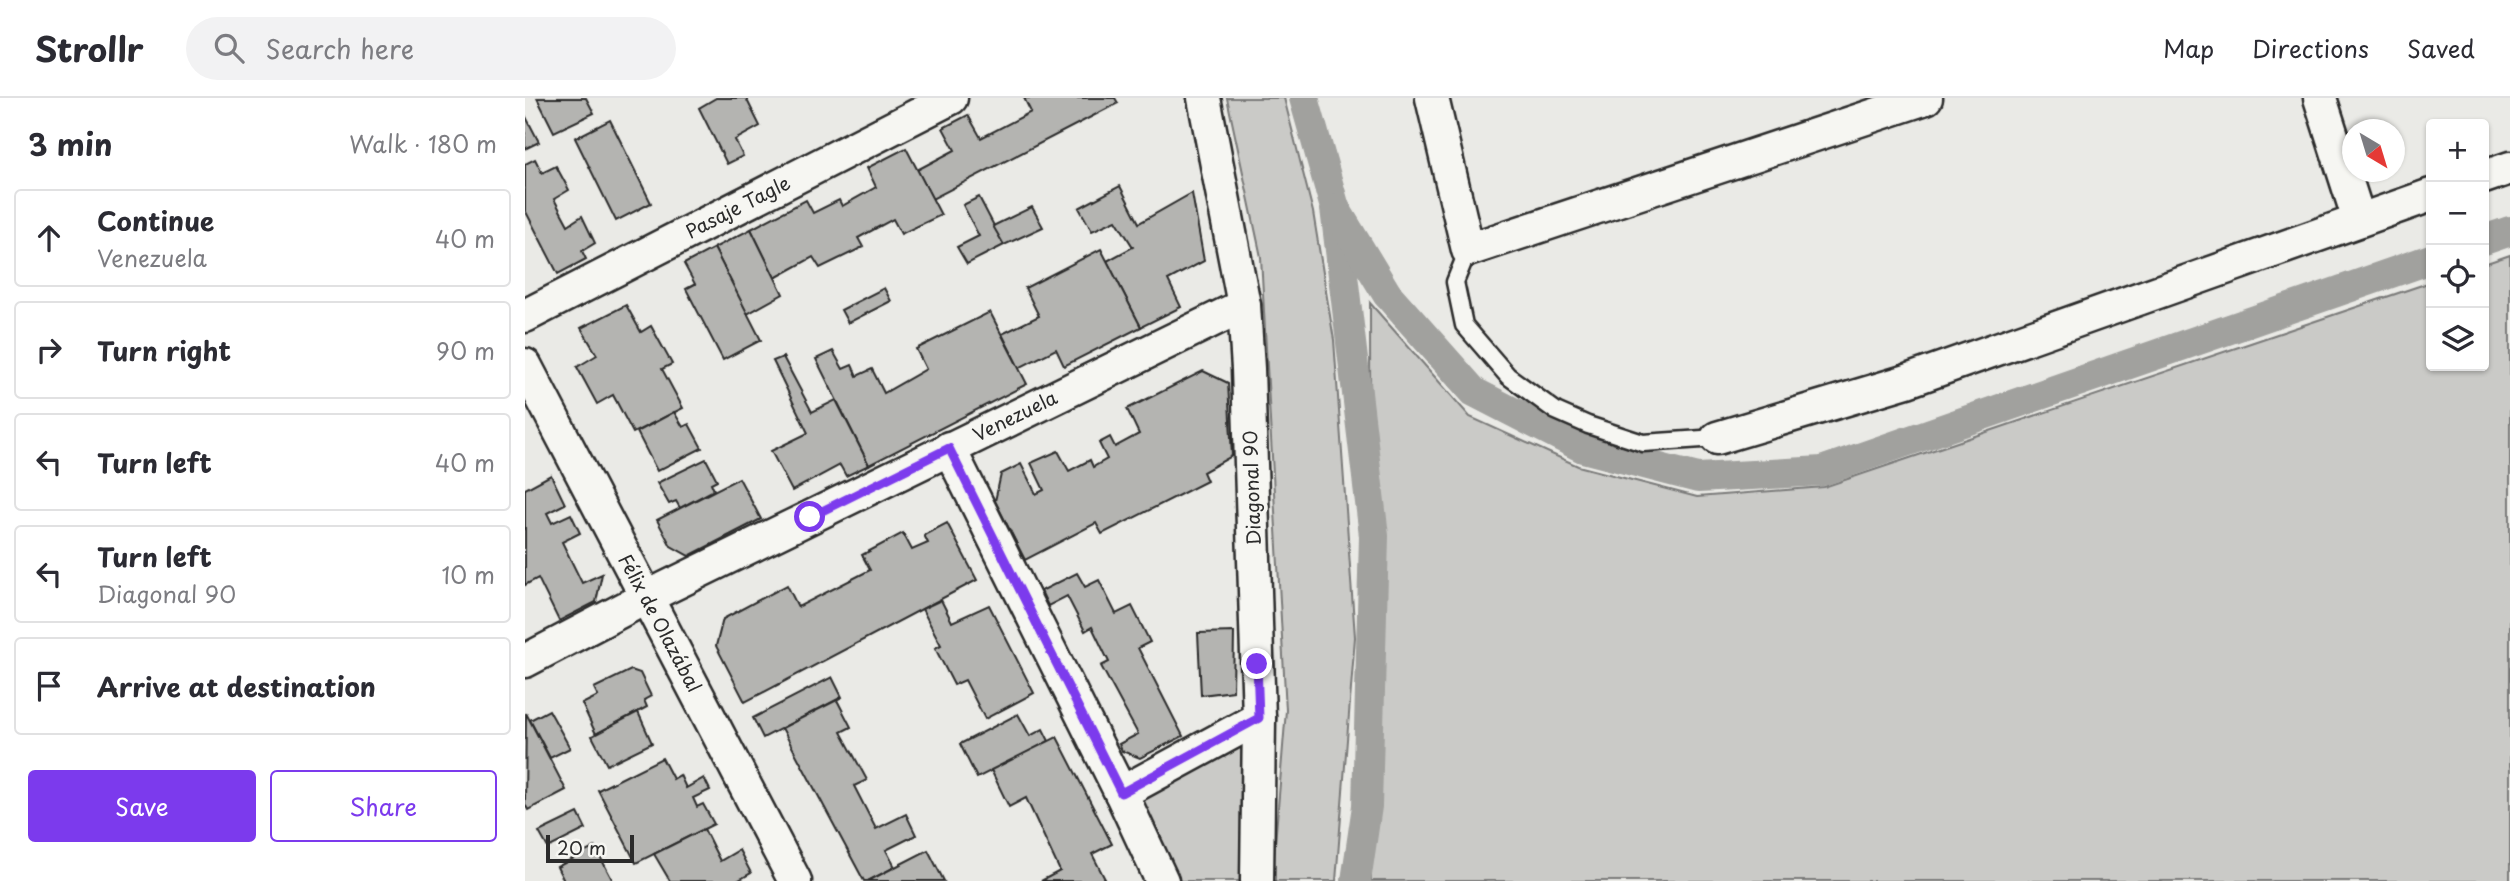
<!DOCTYPE html>
<html lang="en">
<head>
<meta charset="utf-8">
<style>
  body { margin:0; font-family:"Playpen Sans",sans-serif; background:#f2f2f3; color:#2b2b33 }
  .controls { position:absolute; right:21px; top:21px; display:grid; overflow:hidden; border-radius:7px; box-shadow:0 2px 5px #0004 }
  .controls button { width:63px; height:63px; display:grid; place-items:center; padding:0; border:0; border-bottom:2px solid #e1e1e2; background:#fff; color:#2b2b33; font:35px sans-serif }
  .compass { position:absolute; left:1817px; top:21px; width:63px; height:63px; border-radius:50%; background:#fff; box-shadow:0 2px 5px #0004; rotate:142deg }
  .scale { position:absolute; left:21px; bottom:18px; width:88px; box-sizing:border-box; padding-left:7px; border:4px solid #2b2b2b; border-top:0; font-size:19px; line-height:24px; white-space:nowrap; color:#2b2b2b; -webkit-text-stroke:5px #f6f6f2; paint-order:stroke }
  .stop { position:absolute; width:21px; height:21px; margin:-16px; border:5px solid #7c3aed; border-radius:50%; background:#fff }
  .stop.end { background:#7c3aed; border-color:#fff; box-shadow:0 2px 7px #0008 }
  .list { margin:0; padding:0; list-style:none }
  h2 { display:flex; justify-content:space-between; align-items:center; height:91px; margin:0; padding:0 28px; font-size:30px }
  h2 small { font-size:23px; font-weight:400; color:#7c7c81 }
  .list li { display:grid; grid-template-columns:46px 1fr auto; gap:21px; align-items:center; box-sizing:border-box; height:98px; margin:0 14px 14px; padding:0 14px; border:2px solid #e1e1e2; border-radius:7px }
  .list b { display:block; font-size:26px; white-space:nowrap }
  .list p { margin:0; font-size:23px; white-space:nowrap; color:#7c7c81 }
  .list em { font-size:23px; font-style:normal; color:#7c7c81 }
  .actions { display:flex; gap:14px; padding:21px 28px }
  .actions a { flex:1; padding:16px 0; border:2px solid #7c3aed; border-radius:7px; text-align:center; font-size:24px; color:#7c3aed }
  .actions .main { background:#7c3aed; color:#fff }
  .icon { flex:none; width:38px; height:38px; fill:none; stroke:currentColor; stroke-width:2; stroke-linecap:round; stroke-linejoin:round }
  .map { position:relative; flex:none; width:1985px; height:783px; overflow:hidden }
  header { display:flex; align-items:center; gap:42px; box-sizing:border-box; height:98px; padding:0 35px; background:#fff; border-bottom:2px solid #e1e1e2 }
  header strong { font-size:33px }
  nav { display:flex; gap:38px; margin-inline-start:auto; font-size:24px }
  .search { width:490px; height:63px; background:#f2f2f3; display:flex; align-items:center; gap:18px; box-sizing:border-box; padding:0 24px; border-radius:38px; color:#7c7c81; font-size:26px }
  main { display:flex }
  aside { flex:1; background:#fff }
  .map>svg:first-child { display:block }
  .green { fill:#cacac7; stroke:#7a7a79; stroke-width:2 }
  .lines { fill:none; stroke-linecap:round; stroke-linejoin:round }
  .canal { stroke:#a1a19e; stroke-width:30 }
  .building { fill:#b4b4b1; stroke:#2b2b2b; stroke-width:2 }
  .service-casing { stroke:#2b2b2b; stroke-width:21 }
  .minor-casing { stroke:#2b2b2b; stroke-width:37 }
  .service { stroke:#f6f6f2; stroke-width:16 }
  .minor { stroke:#f6f6f2; stroke-width:32 }
  .route { stroke:#7c3aed; stroke-width:9 }
  .labels { text-anchor:middle; stroke-width:7; stroke-linejoin:round; paint-order:stroke }
  .street-label { font-size:19px; fill:#2b2b2b; stroke:#f6f6f2 }
</style>
</head>
<body>
<header>
<strong>Strollr</strong>
<div class="search"><svg class="icon" aria-label="search" viewBox="0 0 24 24"><circle cx="10" cy="10" r="6"/><path d="M15 15l6 6"/></svg>Search here</div>
<nav><a>Map</a><a>Directions</a><a>Saved</a></nav>
</header>
<main>
<aside>
<h2>3 min<small>Walk · 180 m</small></h2>
<ul class="list">
<li><svg class="icon" aria-label="ahead" viewBox="0 0 24 24"><path d="M12 20V5M6 11l6-6 6 6"/></svg><div><b>Continue</b><p>Venezuela</p></div><em>40 m</em></li>
<li><svg class="icon" aria-label="right" viewBox="0 0 24 24"><path d="M7 20v-9h11M14 6l5 5-5 5"/></svg><div><b>Turn right</b></div><em>90 m</em></li>
<li><svg class="icon" aria-label="left" viewBox="0 0 24 24"><path d="M17 20v-9H6M10 6l-5 5 5 5"/></svg><div><b>Turn left</b></div><em>40 m</em></li>
<li><svg class="icon" aria-label="left" viewBox="0 0 24 24"><path d="M17 20v-9H6M10 6l-5 5 5 5"/></svg><div><b>Turn left</b><p>Diagonal 90</p></div><em>10 m</em></li>
<li><svg class="icon" aria-label="arrive" viewBox="0 0 24 24"><path d="M6 21V4h12l-3 4 3 4H6"/></svg><div><b>Arrive at destination</b></div></li>
</ul>
<div class="actions"><a class="main">Save</a><a>Share</a></div>
</aside>
<div class="map">
<svg width="1985" height="783" viewBox="0 0 1985 783">
  <rect width="100%" height="100%" fill="#eaeae6"/>
  <filter id="ink" filterUnits="userSpaceOnUse"><feTurbulence type="fractalNoise" baseFrequency=".0143" numOctaves="2"/><feDisplacementMap in="SourceGraphic" scale="14" xChannelSelector="R" yChannelSelector="G"/><feConvolveMatrix kernelMatrix="1 2 1 2 8 2 1 2 1" color-interpolation-filters="sRGB"/></filter>
  <g filter="url(#ink)">
    <g class="green">
      <polygon points="702,0 759,0 788,114 809,242 830,539 811,783 747,783 761,612 736,159"/>
      <polygon points="1985,157 1985,783 846,783 845,205 945,319 1053,368 1172,399 1299,389 1906,184 1906,268 1959,268 1959,166"/>
      <polygon points="725,637 719,783 655,783 612,697"/>
    </g>
    <g class="lines">
      <g class="canal">
        <polyline points="779,0 810,110 849,438 842,708 831,783"/>
        <polyline points="810,110 862,196 949,294 1058,350 1173,380 1297,373 1906,161"/>
        <polyline points="1959,142 1985,133"/>
      </g>
    </g>
    <g class="building">
      <polygon points="12,0 61,0 69,15 29,34"/>
      <polygon points="191,0 221,0 235,28 210,42 218,58 202,66 174,10"/>
      <polygon points="499,0 590,0 593,5 407,101 392,72 430,52 418,30 443,17 456,40 506,14"/>
      <polygon points="0,17 14,44 0,51"/>
      <polygon points="85,22 126,105 91,123 50,40"/>
      <polygon points="381,50 416,117 376,136 368,121 333,140 338,149 295,170 288,159 250,180 226,131 281,102 288,115 314,102 317,108 351,89 342,70"/>
      <polygon points="10,61 17,75 31,68 44,92 29,101 43,127 57,118 70,145 57,153 61,161 33,176 0,112 0,66"/>
      <polygon points="595,88 614,125 667,95 679,163 643,182 656,209 616,229 582,163 608,149 591,122 567,133 554,110"/>
      <polygon points="454,99 479,147 442,166 432,149 454,138 438,107"/>
      <polygon points="507,109 518,129 479,147 468,128"/>
      <polygon points="226,131 258,196 222,216 189,150"/>
      <polygon points="189,150 236,242 198,262 161,191 170,186 159,166"/>
      <polygon points="576,151 616,229 539,268 531,251 494,270 477,236 514,218 500,190"/>
      <polygon points="359,190 366,203 323,225 316,212"/>
      <polygon points="101,207 116,234 126,228 147,266 137,271 158,310 108,335 88,297 72,306 52,269 72,257 56,230"/>
      <polygon points="465,214 502,286 344,367 291,261 308,253 318,271 327,267 332,278 347,271 359,295 401,271 391,251"/>
      <polygon points="258,259 287,314 311,302 344,367 321,378 315,367 267,393 246,353 283,335 248,263"/>
      <polygon points="678,273 703,285 707,358 678,374 682,383 577,436 571,425 500,462 470,403 476,376 496,366 511,396 519,392 506,365 533,353 544,373 565,362 568,369 582,361 574,345 585,339 590,349 614,336 602,311"/>
      <polygon points="149,314 158,329 164,326 177,350 132,373 112,334"/>
      <polygon points="181,361 192,382 186,385 189,392 155,410 151,403 144,406 132,385"/>
      <polygon points="26,377 40,406 22,415 27,425 46,416 55,435 37,444 57,485 77,476 71,504 34,523 13,480 0,487 0,391"/>
      <polygon points="214,380 236,421 164,458 146,448 132,422"/>
      <polygon points="422,425 452,482 220,604 191,548 198,521 262,487 273,509 345,472 337,457 378,435 387,452 403,445 399,437"/>
      <polygon points="552,475 560,489 574,482 591,516 607,508 625,544 613,550 658,638 615,660 597,653 594,646 613,636 576,568 584,564 567,529 560,533 542,498 523,508 516,493"/>
      <polygon points="416,502 427,524 464,507 509,595 460,621 440,582 429,587 410,550 416,547 397,511"/>
      <polygon points="709,534 708,593 676,597 673,535"/>
      <polygon points="106,572 115,575 126,598 119,602 122,609 71,636 57,606 73,598 69,590"/>
      <polygon points="307,579 317,599 238,640 228,620"/>
      <polygon points="312,602 326,629 316,634 342,682 329,688 351,731 381,716 391,737 361,752 370,769 343,783 339,783 257,630"/>
      <polygon points="24,612 45,650 25,660 5,622"/>
      <polygon points="113,614 127,645 82,667 67,638"/>
      <polygon points="1,615 41,692 3,712 0,706"/>
      <polygon points="493,616 505,638 518,631 524,643 452,680 435,646"/>
      <polygon points="532,639 587,746 567,756 581,783 516,783 535,773 501,700 484,709 466,672"/>
      <polygon points="137,660 148,681 155,677 161,690 179,680 185,692 168,700 172,709 178,706 189,726 111,765 73,692"/>
      <polygon points="53,715 61,731 23,750 14,734"/>
      <polygon points="179,731 195,763 214,752 226,775 212,783 145,783 129,756"/>
      <polygon points="70,749 88,783 39,783 32,769"/>
      <polygon points="403,752 419,783 343,783 370,769"/>
    </g>
    <g class="lines">
      <g class="service-casing">
        <polyline id="service" points="943,152 930,184 939,227 983,278 1031,313 1063,327 1118,345 1192,340"/>
      </g>
      <g class="minor-casing">
        <g id="minor">
          <polyline points="679,0 719,207 723,271 734,620 732,783"/>
          <polyline points="907,0 943,152 1401,0"/>
          <polyline points="1795,0 1834,122"/>
          <polyline points="1959,79 1985,70"/>
          <polyline points="0,218 426,0"/>
          <polyline points="0,267 270,783"/>
          <polyline points="1192,340 1382,283 1906,97"/>
          <polyline points="424,350 596,695 637,783"/>
          <polyline points="0,563 122,499 719,207"/>
          <polyline points="596,695 734,620"/>
        </g>
      </g>
      <use href="#service" class="service"/>
      <use href="#minor" class="minor"/>
    </g>
  </g>
  <g class="lines" filter="url(#ink)">
    <polyline class="route" points="285,419 424,350 596,695 734,620 732,566"/>
  </g>
  <g class="labels">
    <g class="street-label">
      <text transform="translate(213 109) rotate(-27)" y="7">Pasaje Tagle</text>
      <text transform="translate(490 318) rotate(-26)" y="7">Venezuela</text>
      <text transform="translate(727 390) rotate(-92)" y="7">Diagonal 90</text>
      <text transform="translate(135 525) rotate(62)" y="7">Félix de Olazábal</text>
    </g>
  </g>
</svg>
<div class="controls">
<button>+</button>
<button>−</button>
<button><svg class="icon" aria-label="locate" viewBox="0 0 24 24"><circle cx="12" cy="12" r="6"/><path d="M12 2v4M12 18v4M2 12h4M18 12h4"/></svg></button>
<button><svg class="icon" aria-label="layers" viewBox="0 0 24 24"><path d="M12 4l9 5-9 5-9-5zM3 14l9 5 9-5"/></svg></button>
</div>
<svg class="compass" viewBox="-18 -18 36 36"><path d="M0-13l5 13h-10z" fill="#e53935"/><path d="M0 13l5-13h-10z" fill="#7c7c81"/></svg>
<div class="scale">20 m</div>
<div class="stop" style="left:285px;top:419px"></div>
<div class="stop end" style="left:732px;top:566px"></div>
</div>
</main>
</body>
</html>
